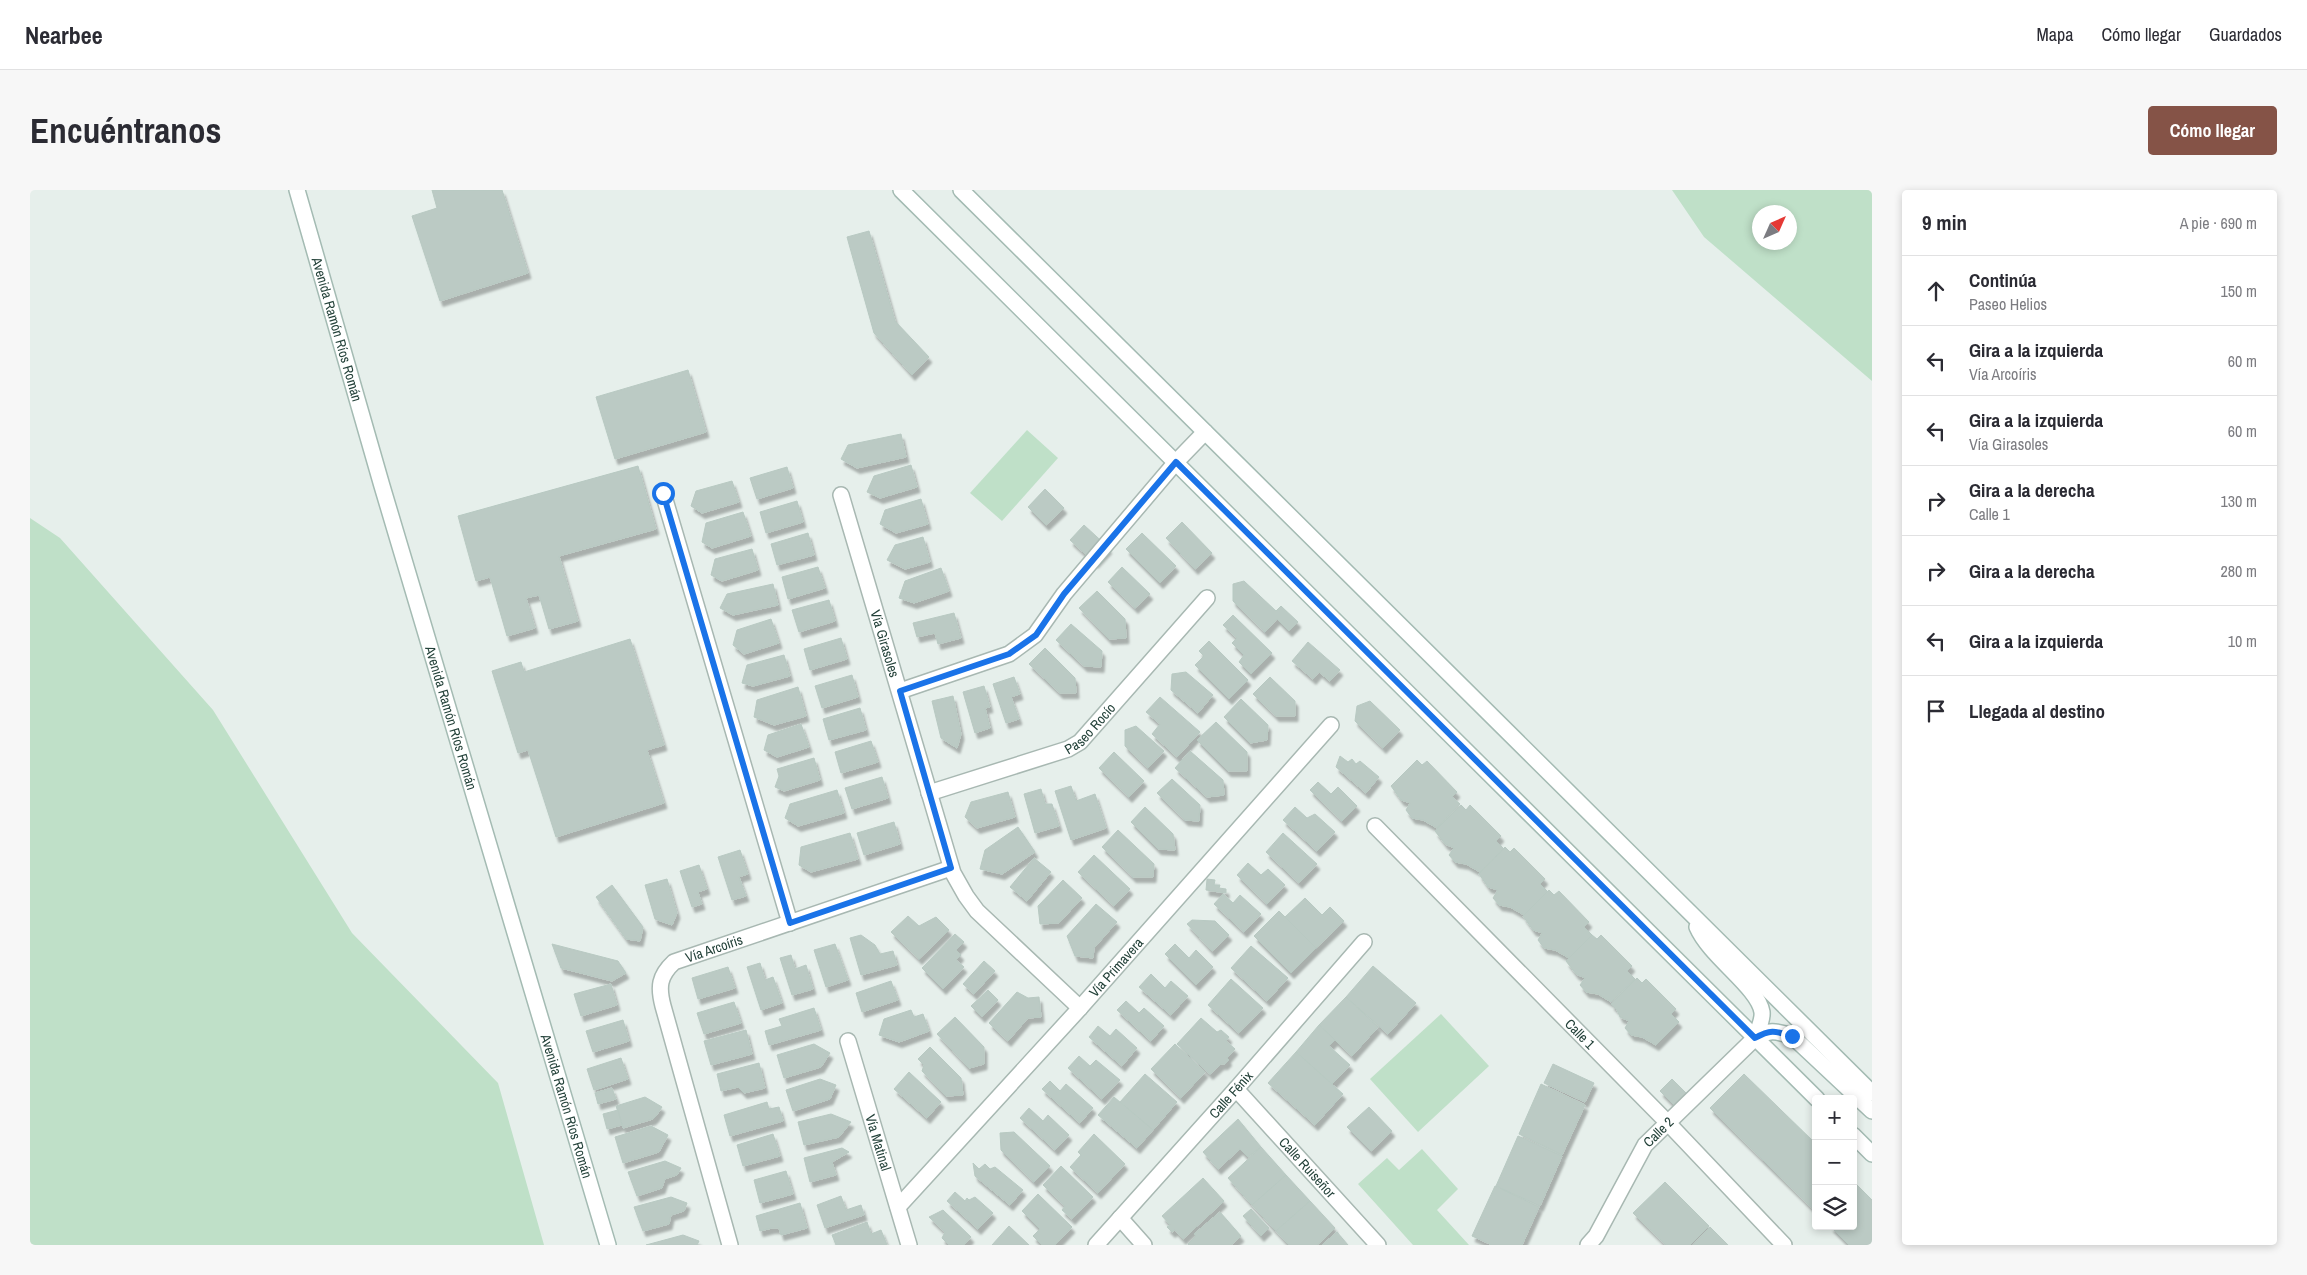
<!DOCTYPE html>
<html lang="es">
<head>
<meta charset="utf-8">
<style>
  body { margin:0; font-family:"Archivo Narrow",sans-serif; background:#f7f7f7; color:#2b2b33 }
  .controls { position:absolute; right:15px; bottom:15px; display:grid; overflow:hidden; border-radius:5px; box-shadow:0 2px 8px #0003 }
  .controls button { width:45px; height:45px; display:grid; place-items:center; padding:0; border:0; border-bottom:1px solid #e1e1e2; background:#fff; color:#2b2b33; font:25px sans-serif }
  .compass { position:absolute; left:1722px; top:15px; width:45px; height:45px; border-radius:50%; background:#fff; box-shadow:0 2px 8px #0003; rotate:45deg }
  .stop { position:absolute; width:15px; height:15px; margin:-11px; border:4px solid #1a73e8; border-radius:50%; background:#fff }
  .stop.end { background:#1a73e8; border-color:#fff; box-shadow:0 1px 5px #0008 }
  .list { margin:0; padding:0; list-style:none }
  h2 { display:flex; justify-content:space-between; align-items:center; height:65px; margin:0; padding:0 20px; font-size:21px }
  h2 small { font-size:16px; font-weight:400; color:#7c7c81 }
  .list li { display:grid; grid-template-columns:32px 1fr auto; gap:15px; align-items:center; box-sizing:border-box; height:70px; padding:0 20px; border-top:1px solid #e1e1e2 }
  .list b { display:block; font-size:19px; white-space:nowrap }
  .list p { margin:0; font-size:16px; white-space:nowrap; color:#7c7c81 }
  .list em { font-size:16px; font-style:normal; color:#7c7c81 }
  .icon { flex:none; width:28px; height:28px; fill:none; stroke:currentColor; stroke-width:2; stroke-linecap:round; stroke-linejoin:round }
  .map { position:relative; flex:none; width:1842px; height:1055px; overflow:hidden; border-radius:5px }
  header { display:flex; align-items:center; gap:30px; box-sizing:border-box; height:70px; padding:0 25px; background:#fff; border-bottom:1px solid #e1e1e2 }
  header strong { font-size:24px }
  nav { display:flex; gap:28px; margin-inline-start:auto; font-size:18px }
  .intro { display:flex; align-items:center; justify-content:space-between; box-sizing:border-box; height:120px; padding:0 30px }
  h1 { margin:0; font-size:35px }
  .button { padding:12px 22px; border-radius:5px; background:#855347; color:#fff; font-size:18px; font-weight:700 }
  main { display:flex; gap:30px; padding:0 30px }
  aside { flex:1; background:#fff; border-radius:5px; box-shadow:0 2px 8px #0003 }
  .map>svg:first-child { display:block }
  .green { fill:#bfe0c8; fill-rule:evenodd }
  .building { fill:#bbcac4; stroke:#b8c9c2; filter:url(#shadow) }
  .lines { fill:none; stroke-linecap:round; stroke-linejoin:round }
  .street-casing { stroke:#a8b8b2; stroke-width:18 }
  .secondary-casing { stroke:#a4bbb3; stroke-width:18 }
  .street { stroke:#fff; stroke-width:15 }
  .secondary { stroke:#fff; stroke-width:15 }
  .route { stroke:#1a73e8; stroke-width:6 }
  .labels { text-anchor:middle; stroke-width:5; stroke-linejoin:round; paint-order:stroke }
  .street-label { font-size:14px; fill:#24423a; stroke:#f7fbf9 }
</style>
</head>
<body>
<header>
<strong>Nearbee</strong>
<nav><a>Mapa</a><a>Cómo llegar</a><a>Guardados</a></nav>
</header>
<div class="intro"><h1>Encuéntranos</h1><a class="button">Cómo llegar</a></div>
<main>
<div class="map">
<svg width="1842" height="1055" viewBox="0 0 1842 1055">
  <defs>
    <filter id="shadow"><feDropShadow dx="3" dy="5.5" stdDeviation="1" flood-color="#0004"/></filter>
  </defs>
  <rect width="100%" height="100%" fill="#e6efeb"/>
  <g class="green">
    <path d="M1642 0H1842V191L1674 47ZM1760 22V52H1730V22Z"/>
    <polygon points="997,240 1028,268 972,331 940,303"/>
    <polygon points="0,328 30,348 183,520 322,743 468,893 514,1055 0,1055"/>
    <polygon points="1411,824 1459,876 1388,942 1340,889"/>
    <polygon points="1392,959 1428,999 1407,1020 1439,1055 1383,1055 1328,994 1357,968 1369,980"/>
  </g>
  <g class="building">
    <polygon points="402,0 472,0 498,83 410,111 382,26 407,18"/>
    <polygon points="839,41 865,131 899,167 882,185 844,143 817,47"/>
    <polygon points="658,180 676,242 585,269 566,207"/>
    <polygon points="871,244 876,267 827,278 811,269 818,255"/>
    <polygon points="881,275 887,297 850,308 837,302 844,286"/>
    <polygon points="608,276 626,339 529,366 548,431 519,439 509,405 496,408 505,438 477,446 460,387 446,391 428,326"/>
    <polygon points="757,277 763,298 727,309 720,288"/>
    <polygon points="702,291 709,312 672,323 661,316 666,301"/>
    <polygon points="1015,299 1034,318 1016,335 998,317"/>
    <polygon points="891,309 898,334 866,343 850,334 855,320"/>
    <polygon points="767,311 773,332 736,343 730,322"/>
    <polygon points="713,322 721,346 682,358 672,352 676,333"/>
    <polygon points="1152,332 1182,363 1165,379 1136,348"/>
    <polygon points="1054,335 1079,358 1065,373 1040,350"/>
    <polygon points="778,343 784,365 747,375 741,354"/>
    <polygon points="1112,343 1146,376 1130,393 1096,359"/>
    <polygon points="893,347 900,372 875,379 857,370 865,355"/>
    <polygon points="722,359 728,380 692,391 681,385 685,369"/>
    <polygon points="788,377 795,398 758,409 752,387"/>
    <polygon points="1092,377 1120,404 1105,418 1078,392"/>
    <polygon points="911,378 919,401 884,413 869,408 875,391"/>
    <polygon points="1214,391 1246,421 1251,416 1268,432 1259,441 1247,429 1235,442 1203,411 1203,394"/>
    <polygon points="743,394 748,415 703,425 690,418 697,404"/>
    <polygon points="1067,401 1095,429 1096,448 1079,449 1049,418"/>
    <polygon points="799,410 805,431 769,442 762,420"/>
    <polygon points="924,423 931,448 908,454 905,443 887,447 883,433"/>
    <polygon points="1203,425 1242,463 1221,484 1209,472 1214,465 1202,453 1207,448 1193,435"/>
    <polygon points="741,429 749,453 714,464 703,455 707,440"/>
    <polygon points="1041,434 1072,461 1071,477 1054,476 1026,450"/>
    <polygon points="811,448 817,469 780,480 774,459"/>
    <polygon points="600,449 634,555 617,560 634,613 526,647 498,560 488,563 462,481 491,472 494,482"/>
    <polygon points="1179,451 1218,490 1199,509 1165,475 1174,466 1169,461"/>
    <polygon points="1278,452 1310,480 1300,491 1289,482 1283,489 1262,471"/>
    <polygon points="1015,458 1045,488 1046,503 1030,503 999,474"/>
    <polygon points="754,465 760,486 723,496 712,493 717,475"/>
    <polygon points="1156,482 1183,505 1168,523 1141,500 1142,484"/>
    <polygon points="822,485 828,507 792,518 785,496"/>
    <polygon points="984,487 990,504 981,507 989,529 976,533 963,494"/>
    <polygon points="1240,487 1265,511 1265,526 1246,526 1223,504"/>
    <polygon points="954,496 960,517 955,518 960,538 945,543 933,502"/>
    <polygon points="768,497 776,526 744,535 724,527 727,510"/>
    <polygon points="923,506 931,544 927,558 911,548 902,511"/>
    <polygon points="1130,507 1170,542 1147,567 1122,544 1130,534 1116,522"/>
    <polygon points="1211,509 1238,535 1237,550 1220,553 1194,527"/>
    <polygon points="1340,511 1370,540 1353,558 1325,531 1327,516"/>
    <polygon points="830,518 836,540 799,550 793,529"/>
    <polygon points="1186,532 1217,562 1217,581 1198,581 1167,550"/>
    <polygon points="771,534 779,557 747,567 734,560 738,545"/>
    <polygon points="1106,536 1134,561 1118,578 1095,556 1095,540"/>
    <polygon points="841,551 848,572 811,583 805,562"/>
    <polygon points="1160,561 1193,590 1194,605 1177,607 1145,578"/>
    <polygon points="1084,562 1114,591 1099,607 1069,578"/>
    <polygon points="1310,566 1318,572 1322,569 1326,574 1330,571 1349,587 1336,603 1306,577"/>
    <polygon points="784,568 790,590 754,601 745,597 749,586 747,579"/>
    <polygon points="1387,570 1392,575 1397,571 1427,602 1422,607 1430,614 1407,638 1393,630 1382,628 1376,620 1380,613 1371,610 1361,596"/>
    <polygon points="852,587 858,608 822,619 815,598"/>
    <polygon points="1142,589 1170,615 1169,631 1155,630 1127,603"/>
    <polygon points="1288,592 1301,604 1308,597 1327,616 1312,631 1280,600"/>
    <polygon points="1041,596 1046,611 1065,604 1076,638 1041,650 1025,601"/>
    <polygon points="1011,599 1015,614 1022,614 1029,636 1005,643 994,604"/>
    <polygon points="807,600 814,623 768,636 755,628 760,614"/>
    <polygon points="978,602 985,627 947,638 935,627 941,612"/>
    <polygon points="1431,615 1436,620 1440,615 1471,646 1466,651 1474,659 1450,682 1436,674 1425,672 1419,665 1424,658 1415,654 1405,641"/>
    <polygon points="1115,617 1143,644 1145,660 1128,659 1101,632"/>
    <polygon points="1265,617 1277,628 1285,624 1305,642 1287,661 1253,630"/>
    <polygon points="864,632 870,654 834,665 827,643"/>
    <polygon points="988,637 1005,662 972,684 950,679 955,660"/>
    <polygon points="1088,640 1124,674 1123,687 1103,687 1072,657"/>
    <polygon points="820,643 828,669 781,682 769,675 771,657"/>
    <polygon points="1253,643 1287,674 1269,693 1236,662"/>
    <polygon points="1475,657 1480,662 1484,658 1515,689 1510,694 1518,702 1494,725 1480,717 1469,715 1463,708 1468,700 1458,697 1449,684"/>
    <polygon points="710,660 718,684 709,687 716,706 702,710 688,667"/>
    <polygon points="1064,665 1100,699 1084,716 1048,682"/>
    <polygon points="1004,668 1021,682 997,711 980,697"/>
    <polygon points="1218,673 1231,685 1238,679 1255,695 1237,714 1207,685"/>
    <polygon points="669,675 677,699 668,702 672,714 662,717 650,681"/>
    <polygon points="637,689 647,723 642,735 625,729 615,695"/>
    <polygon points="1177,689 1185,690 1184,695 1190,695 1189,698 1196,699 1196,703 1176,700"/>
    <polygon points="1033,690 1052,708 1029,733 1010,734 1008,716"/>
    <polygon points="582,695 613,737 610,751 596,749 566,707"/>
    <polygon points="1519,700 1524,705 1529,701 1559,732 1554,737 1562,745 1539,768 1525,760 1514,758 1508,750 1512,743 1503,740 1493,726"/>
    <polygon points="1193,704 1203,713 1210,705 1231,724 1214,742 1184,714"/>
    <polygon points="1275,708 1292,725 1300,717 1314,731 1286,758 1255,727"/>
    <polygon points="1066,714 1087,732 1064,758 1063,768 1045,766 1037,746"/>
    <polygon points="1249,721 1286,758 1261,783 1224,746"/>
    <polygon points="878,726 889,736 906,727 919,740 889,769 861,742"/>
    <polygon points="1162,730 1185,731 1199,745 1182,761 1157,734"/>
    <polygon points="925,744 934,752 926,760 931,765 926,770 934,777 913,799 892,778"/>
    <polygon points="831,745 845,755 850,764 863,761 867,775 831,785 820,748"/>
    <polygon points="1562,745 1567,749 1571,745 1602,776 1597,781 1605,789 1581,812 1568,804 1556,802 1550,795 1555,788 1546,784 1536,771"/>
    <polygon points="522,754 588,771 596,783 582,791 531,778"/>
    <polygon points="805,754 818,790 796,797 784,760"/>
    <polygon points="1145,754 1159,768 1166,760 1183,777 1166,795 1135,764"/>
    <polygon points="1221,756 1258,788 1237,811 1201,778"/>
    <polygon points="761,765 765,779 776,775 783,799 762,805 750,768"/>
    <polygon points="954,771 965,781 944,804 933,794"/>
    <polygon points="730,773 735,790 743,787 752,813 731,820 717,777"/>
    <polygon points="1343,776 1386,813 1358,844 1316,807"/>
    <polygon points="698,777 705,798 668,809 662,788"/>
    <polygon points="1121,784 1135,798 1141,791 1158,806 1141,825 1109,797"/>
    <polygon points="1607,788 1612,793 1616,789 1646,819 1641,824 1649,832 1626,855 1612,847 1601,845 1595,838 1599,831 1590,827 1587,820 1581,814"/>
    <polygon points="1201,789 1233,818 1209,843 1178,815"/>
    <polygon points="861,791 868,810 832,822 826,803"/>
    <polygon points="581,794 587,815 551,826 544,804"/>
    <polygon points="958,800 968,810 952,827 941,816"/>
    <polygon points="987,802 998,808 1009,807 1011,827 998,828 978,851 959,833"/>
    <polygon points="1316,807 1348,837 1322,866 1289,835"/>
    <polygon points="1096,811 1109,823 1114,818 1134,836 1121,851 1087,820"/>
    <polygon points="704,812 711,833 674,844 667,823"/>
    <polygon points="784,818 791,840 739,855 735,841 752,836 749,829"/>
    <polygon points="881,820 884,827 893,824 899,841 869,852 849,845 854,829"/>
    <polygon points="925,827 954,857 954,874 939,878 907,844"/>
    <polygon points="1171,828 1187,842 1191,840 1199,847 1196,851 1205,859 1197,868 1199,870 1195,874 1191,874 1180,884 1147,854"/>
    <polygon points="593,830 599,851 563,862 556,841"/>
    <polygon points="1289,835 1305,850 1299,856 1320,875 1302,894 1266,862"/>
    <polygon points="1068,836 1080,846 1086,839 1107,858 1092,876 1059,847"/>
    <polygon points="716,840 722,864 681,875 674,851"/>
    <polygon points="784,854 800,863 791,877 754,888 747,865"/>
    <polygon points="1145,854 1175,882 1151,908 1121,879"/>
    <polygon points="900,857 931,888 933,905 916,906 892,881 894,875 888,869"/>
    <polygon points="1266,862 1313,904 1285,935 1238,893"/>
    <polygon points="1049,866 1060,876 1066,870 1090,890 1072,909 1038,878"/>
    <polygon points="591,868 598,889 564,900 557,879"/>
    <polygon points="729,873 735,898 714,903 708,897 691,901 687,884"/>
    <polygon points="1523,874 1564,893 1555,912 1514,893"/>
    <polygon points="879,882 911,912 897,928 864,899"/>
    <polygon points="1115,884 1147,912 1123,940 1090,912"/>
    <polygon points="1714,884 1786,954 1786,1022 1680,918"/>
    <polygon points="790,889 806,895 800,909 763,921 756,900"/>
    <polygon points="1642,889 1657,904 1645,916 1630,901"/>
    <polygon points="1020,891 1030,901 1036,894 1063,918 1050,933 1012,899"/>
    <polygon points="1511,894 1555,915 1532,965 1489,944"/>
    <polygon points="582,898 586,909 568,914 565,903"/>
    <polygon points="615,907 632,917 626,926 623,929 593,938 586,916"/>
    <polygon points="1084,907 1123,940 1107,958 1068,925"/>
    <polygon points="737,912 739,919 749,917 753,931 700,946 694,925"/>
    <polygon points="1339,917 1362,941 1341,961 1317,937"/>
    <polygon points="999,918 1013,931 1018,925 1039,945 1025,960 990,928"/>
    <polygon points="588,920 592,935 577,939 573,924"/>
    <polygon points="801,924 821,932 809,947 774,955 768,932"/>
    <polygon points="1208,929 1231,957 1218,967 1210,959 1188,979 1173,962"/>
    <polygon points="621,936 638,945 629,962 593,973 585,947"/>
    <polygon points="984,942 1020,976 1004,992 971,960 970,943"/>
    <polygon points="743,944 750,966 713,976 707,955"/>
    <polygon points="1064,944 1095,974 1068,1003 1040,977 1051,965 1048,962"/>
    <polygon points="1488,946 1532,966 1510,1016 1466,996"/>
    <polygon points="1231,957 1256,985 1222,1015 1198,988"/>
    <polygon points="812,958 819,962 802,972 806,985 780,992 774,968"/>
    <polygon points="635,971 651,978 647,985 635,989 632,998 607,1006 598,982"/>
    <polygon points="943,973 949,979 955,974 960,979 965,977 993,1000 980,1015 945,986"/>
    <polygon points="1031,976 1063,1007 1042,1029 1032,1020 1035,1016 1013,995"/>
    <polygon points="756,981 763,1004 730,1013 724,990"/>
    <polygon points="1256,985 1280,1011 1246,1041 1222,1015"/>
    <polygon points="1173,988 1194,1011 1153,1049 1145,1040 1142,1042 1137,1037 1140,1035 1132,1026"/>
    <polygon points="1823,991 1842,1010 1842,1055 1819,1055 1800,1036 1823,1036"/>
    <polygon points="1635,992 1679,1036 1660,1055 1636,1055 1603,1023"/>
    <polygon points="1465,996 1509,1017 1492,1055 1462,1055 1442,1046"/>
    <polygon points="925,1002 935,1011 937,1008 939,1010 945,1007 963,1023 948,1039 917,1011"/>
    <polygon points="1008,1004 1042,1037 1025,1055 1012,1055 1003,1046 1010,1039 992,1021"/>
    <polygon points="811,1006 816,1020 831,1015 834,1025 795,1038 787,1015"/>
    <polygon points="641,1007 657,1013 654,1021 641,1025 639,1034 613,1041 604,1017"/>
    <polygon points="1280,1011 1305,1038 1287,1055 1259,1055 1246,1041"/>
    <polygon points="770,1013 777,1038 751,1045 749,1038 742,1038 730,1041 726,1026"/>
    <polygon points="1221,1019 1239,1038 1231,1046 1213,1026"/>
    <polygon points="913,1020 941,1047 934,1055 919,1055 912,1048 915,1042 899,1027"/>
    <polygon points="1190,1022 1211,1046 1201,1055 1159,1055 1158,1054 1166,1046 1164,1044"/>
    <polygon points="837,1032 841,1044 851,1040 857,1055 806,1055 802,1045"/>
    <polygon points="979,1036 999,1055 962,1055"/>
    <polygon points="1680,1037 1698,1055 1663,1055"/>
    <polygon points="1307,1042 1318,1055 1292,1055"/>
    <polygon points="653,1045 669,1051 667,1055 616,1055"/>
  </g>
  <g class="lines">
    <g class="street-casing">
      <g id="street">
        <polyline points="633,303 760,733"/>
        <path id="s1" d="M811 305 923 683 936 706 947 721 1050 818"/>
        <polyline points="870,501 979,464 1005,445 1034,404 1146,272 1175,242"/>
        <path id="s2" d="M899 603 1038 559 1050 552 1177 408"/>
        <path id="s3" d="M1345 636 1638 933 1754 1055"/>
        <path id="s4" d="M818 851 879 1055"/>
        <path id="s5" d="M1206 899 1348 1055"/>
        <path id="s6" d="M868 1017 1050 818 1301 535"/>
        <polyline points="1090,1028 1114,1055"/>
        <path id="s7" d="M700 1055 633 816C628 797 629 786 644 772L921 678"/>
        <path id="s8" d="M1066 1055 1206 899 1334 752"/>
        <path id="s9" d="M1558 1055 1566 1046 1615 955 1725 848"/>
      </g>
    </g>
    <g class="secondary-casing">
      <g id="secondary">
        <path id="s10" d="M267 0 352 296 578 1055"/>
        <polyline points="871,0 1787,909"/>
        <polyline points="931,0 1842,903"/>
        <path d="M1667 737C1680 767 1728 797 1732 822 1733 830 1728 840 1725 848"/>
        <path d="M1725 848C1741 839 1745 841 1762 846L1842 921"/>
        <polyline points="1823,945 1842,964"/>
      </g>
    </g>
    <use href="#street" class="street"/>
    <use href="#secondary" class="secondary"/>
  </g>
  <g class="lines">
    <path class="route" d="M633 303 760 733 921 678 870 501 979 464 1006 445 1034 404 1146 272 1725 848C1741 839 1745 841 1762 846"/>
  </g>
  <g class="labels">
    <g class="street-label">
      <text dy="5" stroke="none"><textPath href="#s10" startOffset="145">Avenida Ramón Ríos Román</textPath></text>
      <text dy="5" stroke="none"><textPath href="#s1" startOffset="155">Vía Girasoles</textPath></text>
      <text dy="5" stroke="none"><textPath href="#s10" startOffset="550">Avenida Ramón Ríos Román</textPath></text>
      <text dy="5" stroke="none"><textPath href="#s2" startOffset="176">Paseo Rocío</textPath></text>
      <text dy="5" stroke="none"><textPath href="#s7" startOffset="339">Vía Arcoíris</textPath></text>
      <text dy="5" stroke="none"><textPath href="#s6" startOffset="324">Vía Primavera</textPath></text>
      <text dy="5" stroke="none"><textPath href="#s3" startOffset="292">Calle 1</textPath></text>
      <text dy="5" stroke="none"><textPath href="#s8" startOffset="202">Calle Fénix</textPath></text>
      <text dy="5" stroke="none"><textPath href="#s10" startOffset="955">Avenida Ramón Ríos Román</textPath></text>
      <text dy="5" stroke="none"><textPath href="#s9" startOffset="134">Calle 2</textPath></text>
      <text dy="5" stroke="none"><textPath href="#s4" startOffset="106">Vía Matinal</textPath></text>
      <text dy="5" stroke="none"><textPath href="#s5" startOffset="106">Calle Ruiseñor</textPath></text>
    </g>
  </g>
</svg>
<div class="controls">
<button>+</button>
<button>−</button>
<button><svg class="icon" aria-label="layers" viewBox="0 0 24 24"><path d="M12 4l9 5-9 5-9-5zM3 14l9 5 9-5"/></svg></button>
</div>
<svg class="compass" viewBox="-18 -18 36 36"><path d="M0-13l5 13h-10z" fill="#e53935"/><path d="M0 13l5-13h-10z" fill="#7c7c81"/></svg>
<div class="stop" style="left:633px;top:303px"></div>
<div class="stop end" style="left:1762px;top:846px"></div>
</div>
<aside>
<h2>9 min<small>A pie · 690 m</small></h2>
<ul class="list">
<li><svg class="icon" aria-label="ahead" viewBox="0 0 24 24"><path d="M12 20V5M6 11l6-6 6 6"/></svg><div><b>Continúa</b><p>Paseo Helios</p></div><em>150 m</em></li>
<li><svg class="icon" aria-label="left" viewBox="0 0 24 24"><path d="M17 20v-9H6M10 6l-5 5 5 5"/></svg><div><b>Gira a la izquierda</b><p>Vía Arcoíris</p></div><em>60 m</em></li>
<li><svg class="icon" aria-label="left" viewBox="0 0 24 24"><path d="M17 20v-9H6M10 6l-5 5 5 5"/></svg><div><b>Gira a la izquierda</b><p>Vía Girasoles</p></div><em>60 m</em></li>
<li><svg class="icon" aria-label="right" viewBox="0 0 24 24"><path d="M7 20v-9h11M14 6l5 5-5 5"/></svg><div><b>Gira a la derecha</b><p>Calle 1</p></div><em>130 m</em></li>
<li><svg class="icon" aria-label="right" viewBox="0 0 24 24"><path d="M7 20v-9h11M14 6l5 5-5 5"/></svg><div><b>Gira a la derecha</b></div><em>280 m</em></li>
<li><svg class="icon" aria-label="left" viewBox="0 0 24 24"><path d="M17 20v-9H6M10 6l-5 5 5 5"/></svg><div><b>Gira a la izquierda</b></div><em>10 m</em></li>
<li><svg class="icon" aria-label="arrive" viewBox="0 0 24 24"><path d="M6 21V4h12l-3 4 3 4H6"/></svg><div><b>Llegada al destino</b></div></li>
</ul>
</aside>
</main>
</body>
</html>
